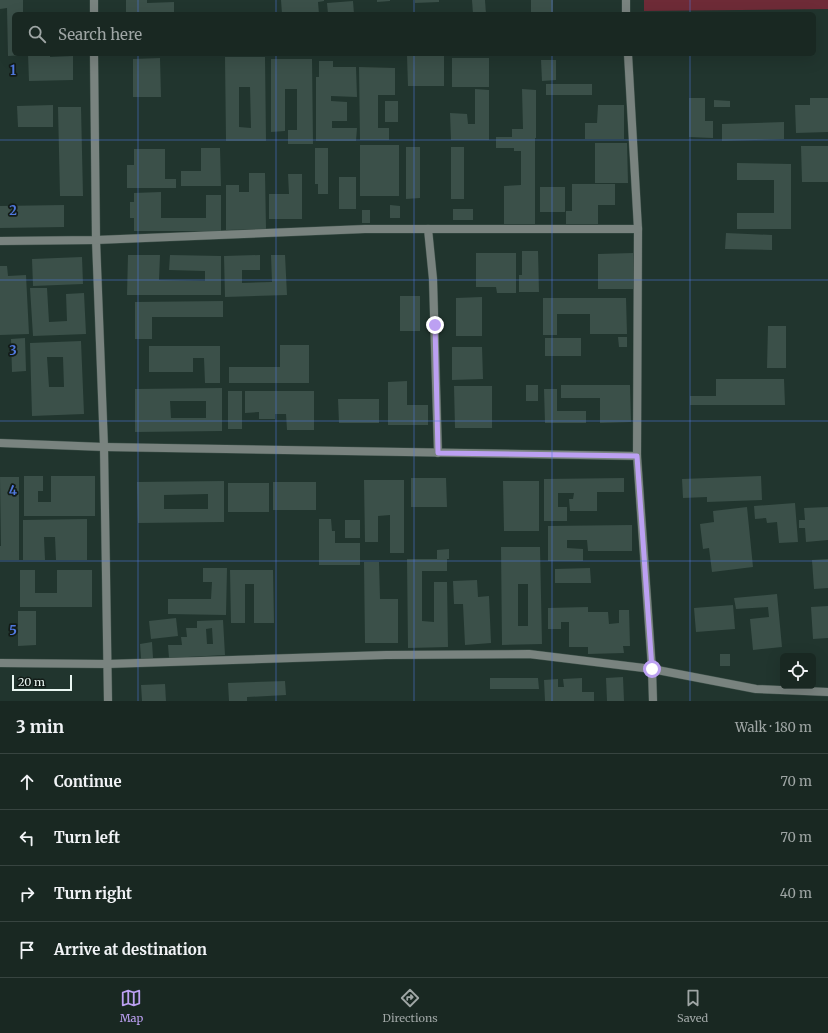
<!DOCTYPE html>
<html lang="en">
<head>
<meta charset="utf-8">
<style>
  body { margin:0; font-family:Merriweather,serif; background:#22302a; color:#f1f3f6 }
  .controls { position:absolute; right:12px; bottom:12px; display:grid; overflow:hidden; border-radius:6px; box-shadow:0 4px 16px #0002 }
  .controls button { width:36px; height:36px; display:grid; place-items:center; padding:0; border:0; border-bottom:1px solid #374440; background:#192822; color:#f1f3f6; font:20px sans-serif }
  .scale { position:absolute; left:12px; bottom:10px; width:60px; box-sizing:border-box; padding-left:4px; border:2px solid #eaf7f2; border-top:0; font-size:11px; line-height:14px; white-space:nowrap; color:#eaf7f2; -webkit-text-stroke:3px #121b17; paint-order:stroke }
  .stop { position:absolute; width:12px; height:12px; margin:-9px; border:3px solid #bca0f2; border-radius:50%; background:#fff }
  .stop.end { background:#bca0f2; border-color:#fff; box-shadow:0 1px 4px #0008 }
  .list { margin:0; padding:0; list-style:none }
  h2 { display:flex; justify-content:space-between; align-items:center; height:52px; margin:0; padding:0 16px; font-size:17px }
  h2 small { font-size:13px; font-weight:400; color:#9fa6a5 }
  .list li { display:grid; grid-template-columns:26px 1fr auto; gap:12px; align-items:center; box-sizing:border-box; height:56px; padding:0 16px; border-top:1px solid #374440 }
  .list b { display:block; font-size:15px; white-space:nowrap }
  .list em { font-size:13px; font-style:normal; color:#9fa6a5 }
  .icon { flex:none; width:22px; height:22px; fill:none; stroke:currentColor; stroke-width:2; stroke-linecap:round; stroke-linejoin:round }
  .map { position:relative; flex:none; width:828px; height:701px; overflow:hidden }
  .search { position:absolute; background:#192822; box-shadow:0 4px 16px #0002; left:12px; right:12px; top:12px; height:44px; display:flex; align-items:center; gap:10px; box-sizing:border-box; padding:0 14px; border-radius:6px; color:#9fa6a5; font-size:15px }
  .sheet { height:276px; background:#192822 }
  nav { display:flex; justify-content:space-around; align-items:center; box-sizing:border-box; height:56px; border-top:1px solid #374440; background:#192822; font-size:11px; color:#9fa6a5 }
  nav a { display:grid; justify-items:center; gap:2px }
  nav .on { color:#bca0f2 }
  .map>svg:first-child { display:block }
  .pitch { fill:#6e2b37 }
  .building { fill:#3b5049; fill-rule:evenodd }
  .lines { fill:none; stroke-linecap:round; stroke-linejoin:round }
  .street-casing { stroke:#3d5049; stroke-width:9 }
  .street { stroke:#79837f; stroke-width:8 }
  .route { stroke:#bca0f2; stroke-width:5 }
  .grid { fill:none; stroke:#5078de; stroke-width:1; stroke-opacity:0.55 }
  .grid-label { font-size:13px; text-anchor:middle; font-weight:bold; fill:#5078de; stroke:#121b17; stroke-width:3.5; stroke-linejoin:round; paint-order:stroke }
</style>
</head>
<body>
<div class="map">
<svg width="828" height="701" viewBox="0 0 828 701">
  <rect width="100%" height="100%" fill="#21352e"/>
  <polygon class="pitch" points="644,0 828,0 828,9 644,11"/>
  <g class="building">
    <polygon points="0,0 23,0 23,14 14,14 14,54 24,54 24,55 8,56 7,8 0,9"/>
    <polygon points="126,0 147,0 147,3 174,2 174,14 126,14"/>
    <polygon points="281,0 324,0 324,1 318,2 319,14 282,14"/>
    <polygon points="377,0 390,0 390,1 377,2"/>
    <polygon points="415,0 439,0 439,2 415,3"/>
    <polygon points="472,0 485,0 486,14 473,14"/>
    <rect x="531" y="0" width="22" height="14"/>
    <polygon points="353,1 354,14 328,14 327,3"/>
    <polygon points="28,54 50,54 50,57 73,56 73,80 29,81"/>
    <polygon points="407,56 444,56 444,86 408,86"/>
    <path d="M225 57H265L266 141H226ZM239 87H250L251 128 239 127Z"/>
    <polygon points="160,58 161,97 133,97 133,59"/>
    <rect x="452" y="58" width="37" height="29"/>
    <polygon points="271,59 312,59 313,144 288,144 288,130 297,130 297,89 285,89 285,131 271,132"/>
    <polygon points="541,60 556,60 556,80 542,81"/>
    <polygon points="319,61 333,61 333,67 356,67 357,97 331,96 331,101 347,102 347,121 332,121 332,128 357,128 356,141 316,141 316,77 319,77"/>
    <polygon points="359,67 395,68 395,95 378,95 378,128 389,128 389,140 360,140"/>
    <rect x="546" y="84" width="46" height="11"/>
    <polygon points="475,89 489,90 489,140 451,140 450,113 467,114 468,124 475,124"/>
    <polygon points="522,89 536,90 536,138 535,138 535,224 504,224 504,186 521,185 521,151 514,151 514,148 496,148 496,137 512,137 512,129 523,129"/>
    <polygon points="689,98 705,98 705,121 713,121 713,138 689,137"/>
    <polygon points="810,98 828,98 828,132 796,133 795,105 810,105"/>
    <polygon points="714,100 730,101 730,107 714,107"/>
    <rect x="385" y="101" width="13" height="21"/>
    <polygon points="53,105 53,127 18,127 17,106"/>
    <polygon points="598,105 624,105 624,139 585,139 585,123 597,123"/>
    <polygon points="58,107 81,107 83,196 60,196"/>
    <polygon points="784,122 784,139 722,141 722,124"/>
    <polygon points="595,143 627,143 628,183 595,183"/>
    <rect x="360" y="145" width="39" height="51"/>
    <polygon points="801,146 828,146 828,182 802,182"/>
    <polygon points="406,147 420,147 420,198 406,199"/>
    <rect x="451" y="147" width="13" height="52"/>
    <polygon points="201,148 220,148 221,186 181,186 181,171 201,171"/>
    <polygon points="315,148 328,148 328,194 318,194 318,184 315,184"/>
    <polygon points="134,149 165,149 165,179 176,179 176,188 127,188 127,165 134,165"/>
    <polygon points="737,163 791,164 791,229 737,229 737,213 774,213 774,180 737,180"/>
    <polygon points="249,173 265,173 266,229 226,230 226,185 239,185 239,192 249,192"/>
    <polygon points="288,174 302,174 302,219 269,219 269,194 289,194"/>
    <rect x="339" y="177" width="17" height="32"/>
    <polygon points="572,184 615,184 615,205 598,205 598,224 566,224 566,211 572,211"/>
    <rect x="540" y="187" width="25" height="25"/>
    <polygon points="161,192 161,218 206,218 206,195 221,195 221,231 134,231 134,218 130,218 130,202 134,202 134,193"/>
    <polygon points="64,205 64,227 0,228 0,206"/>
    <polygon points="390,205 400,206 400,218 390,218"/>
    <rect x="453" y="209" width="20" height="11"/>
    <rect x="362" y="210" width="8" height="13"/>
    <polygon points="726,233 772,235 772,250 725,249"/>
    <polygon points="522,251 538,251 539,292 519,292 519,275 522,275"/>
    <polygon points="476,253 516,253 516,293 497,293 496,287 476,287"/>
    <polygon points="633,253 633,289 598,289 598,254"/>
    <polygon points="128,255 160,255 159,280 205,281 205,271 169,270 170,255 221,256 221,295 127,295"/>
    <polygon points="260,255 260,270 242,270 242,283 272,282 271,255 285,255 287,295 225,297 224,256"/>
    <polygon points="82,257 83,284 33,286 32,259"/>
    <polygon points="0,266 7,266 8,276 26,275 29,334 0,335"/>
    <polygon points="30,288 47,288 49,322 67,321 66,294 84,293 86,334 33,336"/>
    <rect x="400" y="296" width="20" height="35"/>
    <polygon points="482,297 482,336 456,336 456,298"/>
    <polygon points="543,298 626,298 627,334 590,334 590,314 557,314 557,335 543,335"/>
    <polygon points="223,301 223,317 152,317 152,339 135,339 135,302"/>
    <polygon points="768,326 786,326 786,368 767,368"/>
    <polygon points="618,337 627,337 627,347 619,347"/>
    <polygon points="25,338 26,371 12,372 11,339"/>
    <rect x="545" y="338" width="36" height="18"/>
    <path d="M81 341 84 414 32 416 30 343ZM47 357H63L64 387H49Z"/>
    <polygon points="280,345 309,345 309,383 229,383 229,367 280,367"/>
    <polygon points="149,346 220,346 220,383 205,383 204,358 193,358 193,372 149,372"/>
    <polygon points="452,347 482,347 483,379 452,380"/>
    <polygon points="716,379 784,379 785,405 690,405 690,396 716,396"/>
    <polygon points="407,381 407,405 428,405 428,425 388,425 388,382"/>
    <rect x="526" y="385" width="12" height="16"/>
    <polygon points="561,385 630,385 631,422 600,423 600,398 561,398"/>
    <polygon points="454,386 492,386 492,428 455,428"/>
    <path d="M222 388V431L135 432V389ZM170 401H206V418H171Z"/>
    <polygon points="544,389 557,389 557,411 586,411 586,423 545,423"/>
    <rect x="228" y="391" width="14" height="38"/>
    <polygon points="245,391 314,391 314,430 287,430 286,414 275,414 275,419 259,419 259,412 245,413"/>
    <polygon points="338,399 379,399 379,423 339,423"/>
    <polygon points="24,476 43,476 43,491 38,491 38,502 51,502 51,476 95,476 95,516 24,516"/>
    <polygon points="761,476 762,500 707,502 707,497 683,498 682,479"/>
    <polygon points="0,477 19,477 19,560 0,560 0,546 1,546"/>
    <polygon points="411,478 446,478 447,507 411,507"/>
    <polygon points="624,478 624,492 597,492 597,511 570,511 569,499 573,499 574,493 558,493 558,507 567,507 567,521 544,521 544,479"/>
    <polygon points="364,480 404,480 404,553 390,553 390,515 378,516 378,542 365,542"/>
    <path d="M224 481V522L138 523 137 482ZM208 494V509H164V495Z"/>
    <polygon points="503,481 539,481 539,531 504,531"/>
    <rect x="273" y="482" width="43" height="28"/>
    <rect x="228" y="483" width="41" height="29"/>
    <polygon points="795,503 798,542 779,543 777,522 767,523 766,518 755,519 754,506"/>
    <polygon points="747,507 753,567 712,572 709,548 703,549 700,524 714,522 713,511"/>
    <polygon points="828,507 828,540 806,542 805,528 799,528 799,520 805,520 804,508"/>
    <polygon points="87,519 87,560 56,560 55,537 44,537 45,560 23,560 23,520"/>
    <polygon points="319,519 331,519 332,531 335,531 335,543 360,543 360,565 319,565"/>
    <rect x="345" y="520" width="15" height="18"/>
    <polygon points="632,525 632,551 588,551 587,540 567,540 567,548 583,549 583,561 548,561 548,526"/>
    <path d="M501 547H540L542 644 502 645ZM518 584H528V626H518Z"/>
    <polygon points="449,549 449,559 447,559 447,571 422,571 422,621 434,622 434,582 447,582 448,647 408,648 407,559 437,559 437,550"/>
    <polygon points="828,559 828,588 814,589 812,560"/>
    <polygon points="364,562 379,562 380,599 398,599 398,643 365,643"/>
    <polygon points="203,568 227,568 226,615 168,614 168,599 211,599 212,582 203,582"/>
    <polygon points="590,568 591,583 555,583 555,569"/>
    <polygon points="20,570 35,570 35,593 57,593 57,570 92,570 92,607 20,607"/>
    <polygon points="230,570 273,570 274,623 254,623 254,584 245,584 245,623 231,623"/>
    <polygon points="477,580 478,597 489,596 491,643 465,645 463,604 454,604 453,581"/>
    <polygon points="777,594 782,647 753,650 750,619 769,617 768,607 736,609 734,598"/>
    <polygon points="733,605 735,629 696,632 694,608"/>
    <polygon points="828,606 828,638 813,639 811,607"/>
    <polygon points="588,607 588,612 608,612 609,624 619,623 619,610 629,610 630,646 623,646 624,653 588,654 588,647 569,647 569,622 561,622 561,629 548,629 548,608"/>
    <polygon points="18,611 36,611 36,645 18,646"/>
    <polygon points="176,618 178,636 151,639 149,621"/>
    <path d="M223 620 225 655 169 658 168 645H182L181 637H187L186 628H197V621ZM212 628 213 644H207L206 629Z"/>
    <polygon points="152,642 153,658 141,659 140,644"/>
    <rect x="720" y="654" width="10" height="12"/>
    <polygon points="623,677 624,701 607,701 606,678"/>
    <polygon points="490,678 538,678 539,689 490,689"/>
    <polygon points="582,678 582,692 594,692 594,701 545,701 544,680 558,679 558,687 564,687 563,679"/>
    <polygon points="285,681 286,695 247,697 247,701 229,701 228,683"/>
    <polygon points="165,684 166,701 142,701 141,685"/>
  </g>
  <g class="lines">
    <g class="street-casing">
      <g id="street">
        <polyline points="94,0 94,14"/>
        <polyline points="626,0 626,14"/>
        <polyline points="94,54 96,240 104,447 108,701"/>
        <polyline points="628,54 638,229 637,456 652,669 653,701"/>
        <polyline points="428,229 433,279 438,453"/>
        <polyline points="0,241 96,240 365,229 638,229"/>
        <polyline points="0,443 104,447 637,456"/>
        <polyline points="0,663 107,664 386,655 529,654 652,669 756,689 828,692"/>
      </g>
    </g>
    <use href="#street" class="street"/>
  </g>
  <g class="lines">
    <polyline class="route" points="435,325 438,453 637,456 652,669"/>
  </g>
  <path class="grid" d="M138 0V14M276 0V14M414 0V14M552 0V14M690 0V14M138 54V701M276 54V701M414 54V701M552 54V701M690 54V701M0 140H828M0 280H828M0 421H828M0 561H828"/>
  <g class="grid-label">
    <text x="13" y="75">1</text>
    <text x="13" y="215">2</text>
    <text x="13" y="355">3</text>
    <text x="13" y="495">4</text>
    <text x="13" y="635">5</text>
  </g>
</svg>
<div class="controls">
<button><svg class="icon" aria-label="locate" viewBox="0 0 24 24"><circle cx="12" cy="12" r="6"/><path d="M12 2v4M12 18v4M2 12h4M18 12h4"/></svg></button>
</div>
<div class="scale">20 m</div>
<div class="stop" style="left:652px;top:669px"></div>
<div class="stop end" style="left:435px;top:325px"></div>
<div class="search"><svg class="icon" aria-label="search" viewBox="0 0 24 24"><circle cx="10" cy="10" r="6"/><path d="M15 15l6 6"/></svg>Search here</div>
</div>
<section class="sheet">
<h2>3 min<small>Walk · 180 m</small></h2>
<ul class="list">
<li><svg class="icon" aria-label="ahead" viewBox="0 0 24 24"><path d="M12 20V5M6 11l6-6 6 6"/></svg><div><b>Continue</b></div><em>70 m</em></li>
<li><svg class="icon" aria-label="left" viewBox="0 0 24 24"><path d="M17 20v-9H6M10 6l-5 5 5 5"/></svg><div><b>Turn left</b></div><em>70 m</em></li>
<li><svg class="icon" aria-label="right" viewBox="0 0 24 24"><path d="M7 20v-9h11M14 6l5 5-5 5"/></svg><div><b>Turn right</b></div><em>40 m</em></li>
<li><svg class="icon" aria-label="arrive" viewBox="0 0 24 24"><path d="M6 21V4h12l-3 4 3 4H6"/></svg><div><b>Arrive at destination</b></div></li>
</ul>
</section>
<nav>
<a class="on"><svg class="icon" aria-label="map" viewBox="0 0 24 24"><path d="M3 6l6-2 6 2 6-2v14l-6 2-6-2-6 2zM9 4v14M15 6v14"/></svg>Map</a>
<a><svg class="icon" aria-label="directions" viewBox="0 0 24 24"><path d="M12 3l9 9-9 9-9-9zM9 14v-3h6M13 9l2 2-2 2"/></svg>Directions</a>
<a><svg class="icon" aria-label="saved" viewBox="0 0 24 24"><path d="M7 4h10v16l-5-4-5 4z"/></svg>Saved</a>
</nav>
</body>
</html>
